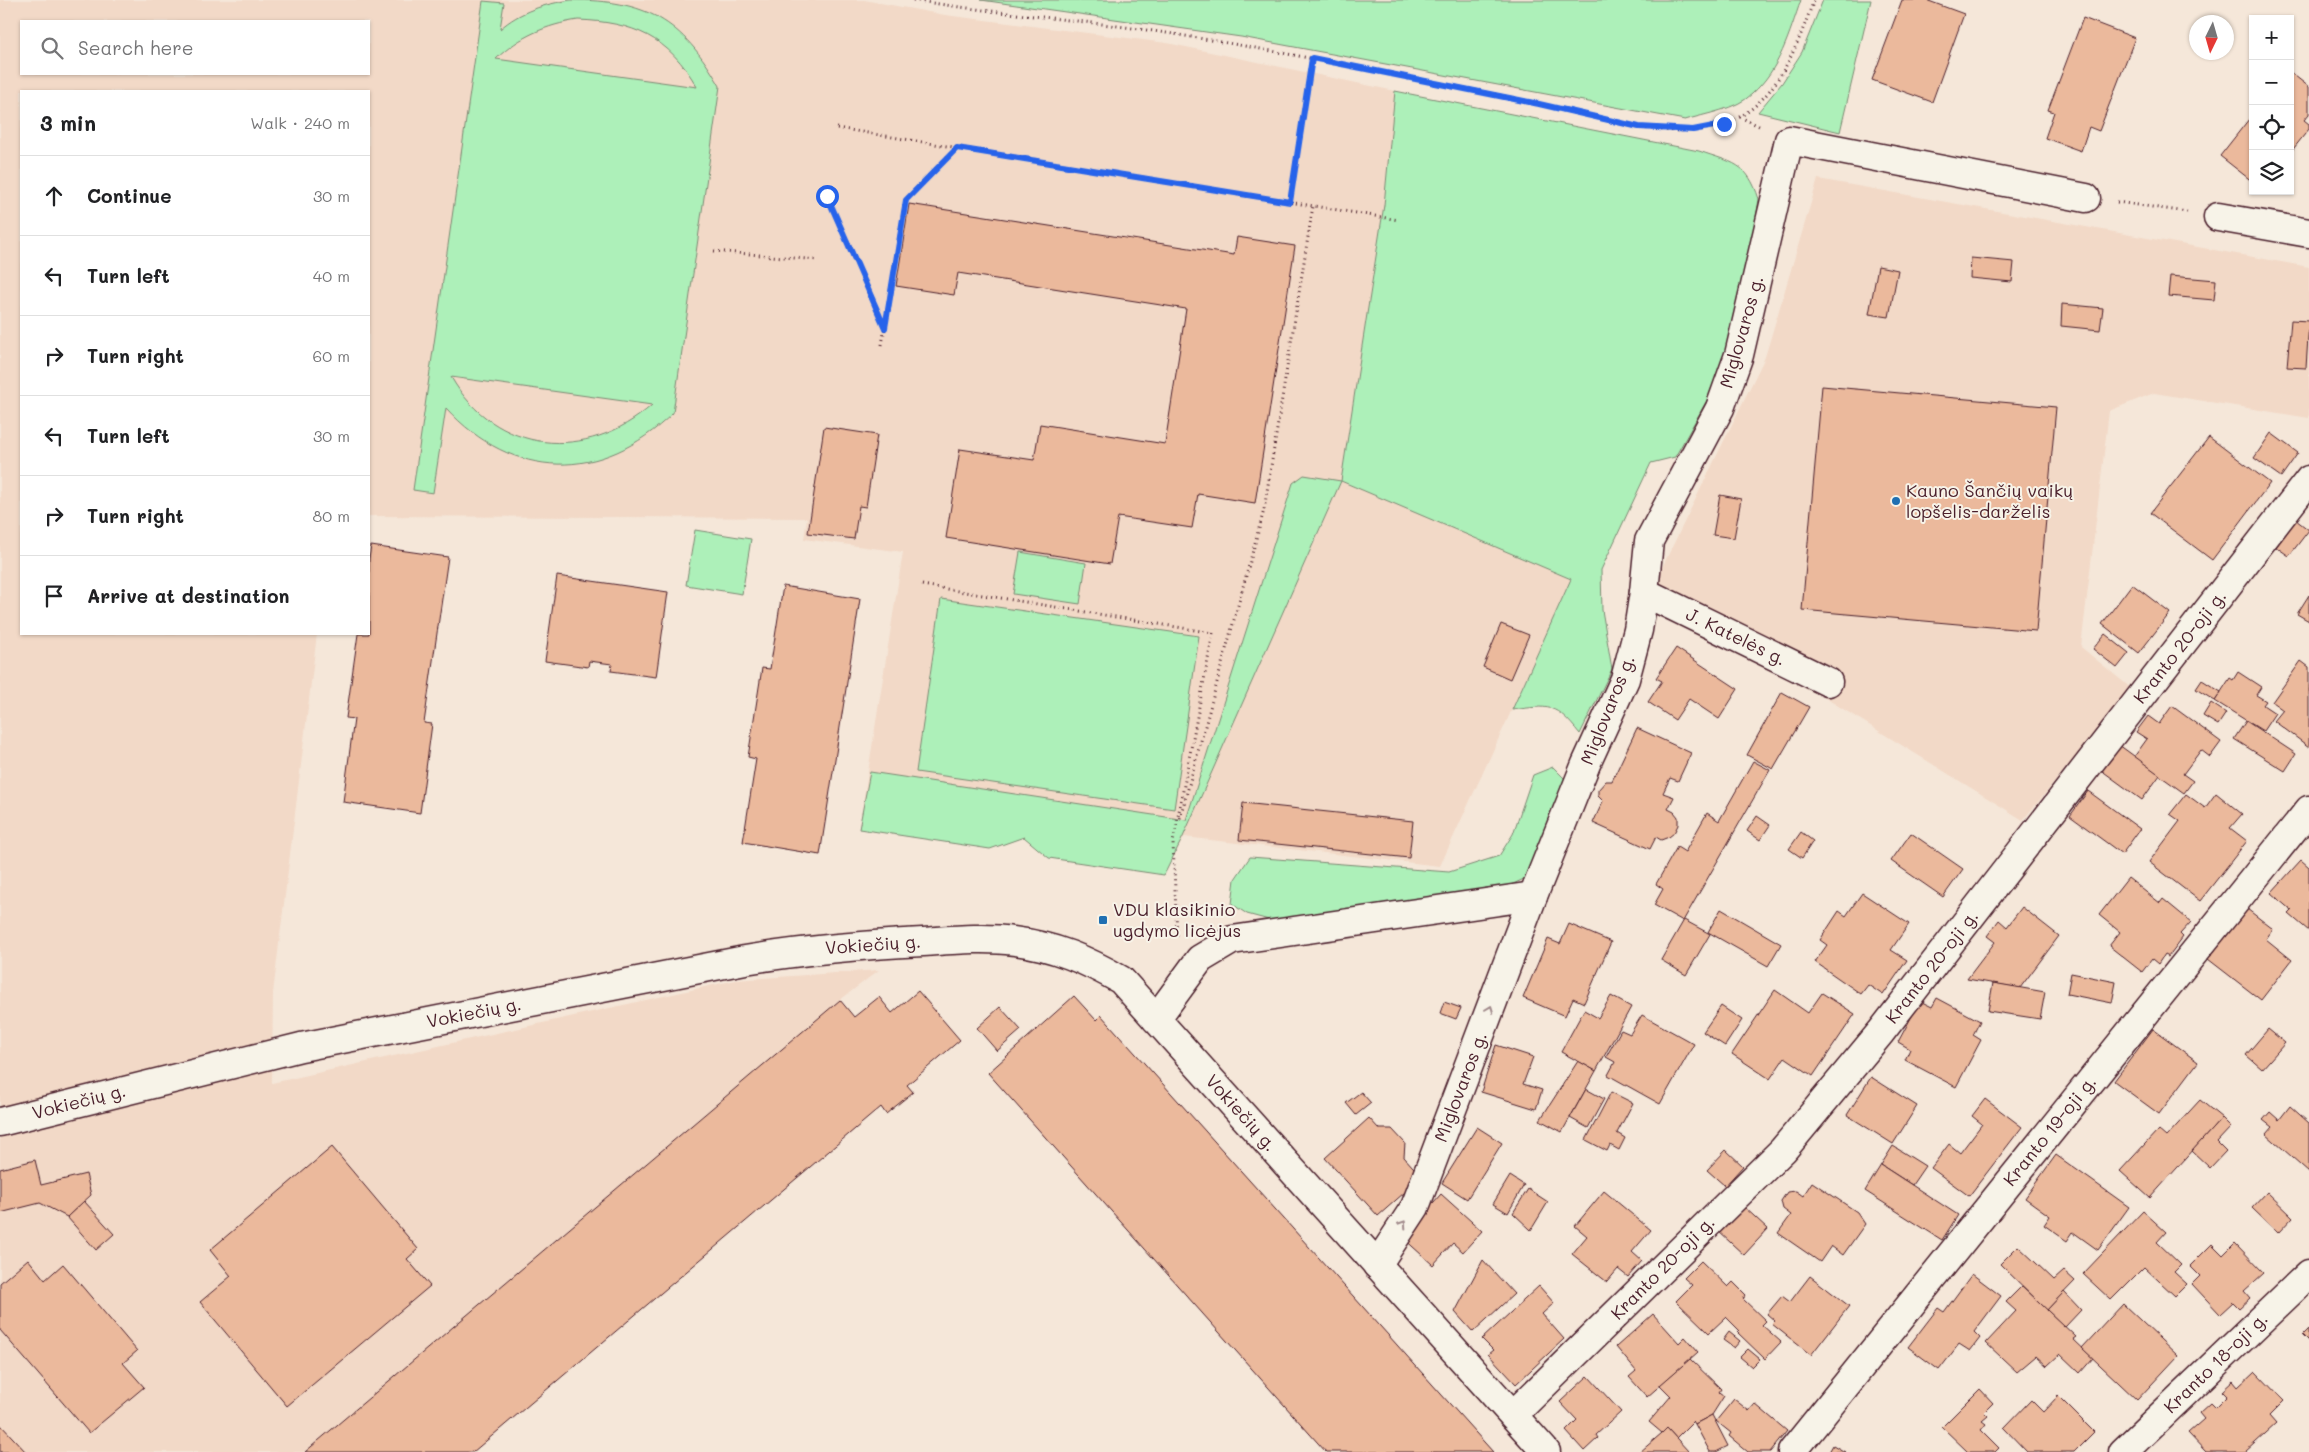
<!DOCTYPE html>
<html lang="en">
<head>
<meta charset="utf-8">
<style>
  body { margin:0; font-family:Mali,sans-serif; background:#f2f2f2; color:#202124 }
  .controls { position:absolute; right:15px; top:15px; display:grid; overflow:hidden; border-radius:0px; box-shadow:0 1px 4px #0004 }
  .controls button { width:45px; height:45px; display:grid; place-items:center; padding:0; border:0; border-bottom:1px solid #e0e0e0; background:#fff; color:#202124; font:25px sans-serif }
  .compass { position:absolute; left:2189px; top:15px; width:45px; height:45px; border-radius:50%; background:#fff; box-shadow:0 1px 4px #0004; rotate:185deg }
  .stop { position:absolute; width:15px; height:15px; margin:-11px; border:4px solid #2563eb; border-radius:50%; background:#fff }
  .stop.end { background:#2563eb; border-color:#fff; box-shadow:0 1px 5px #0008 }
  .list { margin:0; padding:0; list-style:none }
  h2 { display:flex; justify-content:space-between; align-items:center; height:65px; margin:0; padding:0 20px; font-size:21px }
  h2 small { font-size:16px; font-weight:400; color:#757577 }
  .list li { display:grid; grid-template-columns:32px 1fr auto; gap:15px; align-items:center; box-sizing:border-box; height:80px; padding:0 20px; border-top:1px solid #e0e0e0 }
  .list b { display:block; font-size:19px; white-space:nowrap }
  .list em { font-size:16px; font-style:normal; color:#757577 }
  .icon { flex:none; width:28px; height:28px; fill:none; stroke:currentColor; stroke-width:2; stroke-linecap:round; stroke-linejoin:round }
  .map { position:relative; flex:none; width:2309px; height:1452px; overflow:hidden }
  .search { position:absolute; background:#fff; box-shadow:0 1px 4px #0004; left:20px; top:20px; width:350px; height:55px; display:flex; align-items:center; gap:12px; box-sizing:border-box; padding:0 18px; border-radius:0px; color:#757577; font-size:19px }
  .panel { position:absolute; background:#fff; box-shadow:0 1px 4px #0004; left:20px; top:90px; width:350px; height:545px; border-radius:0px }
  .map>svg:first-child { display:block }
  .built { fill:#f2d9c7; fill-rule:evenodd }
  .green { fill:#adf0b9; stroke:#7c8872; fill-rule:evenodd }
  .building { fill:#ebb99c; stroke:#4a1f2b }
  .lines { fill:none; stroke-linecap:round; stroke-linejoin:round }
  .street-casing { stroke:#4a1f2b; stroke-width:31 }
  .path { stroke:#4a1f2b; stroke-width:3; stroke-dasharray:1 4; stroke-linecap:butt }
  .street { stroke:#f7f3e8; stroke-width:28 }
  .oneway { stroke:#a0898a }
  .route { stroke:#2563eb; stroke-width:6 }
  .poi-dot { fill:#1f6fb2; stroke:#f7f3e8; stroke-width:2 }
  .labels { text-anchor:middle; stroke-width:4; stroke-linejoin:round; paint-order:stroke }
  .street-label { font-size:18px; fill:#4a1f2b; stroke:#f7f3e8 }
  .poi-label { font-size:18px; fill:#4a1f2b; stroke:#f7f3e8; text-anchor:start }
</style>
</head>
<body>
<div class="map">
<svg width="2309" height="1452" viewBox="0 0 2309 1452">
  <rect width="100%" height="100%" fill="#f5e7d9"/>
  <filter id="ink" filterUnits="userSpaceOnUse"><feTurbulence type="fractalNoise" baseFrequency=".02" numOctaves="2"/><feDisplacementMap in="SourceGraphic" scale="10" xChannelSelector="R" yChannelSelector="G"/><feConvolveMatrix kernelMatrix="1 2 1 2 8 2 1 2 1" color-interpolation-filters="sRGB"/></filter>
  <g filter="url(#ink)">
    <g class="built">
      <path d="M0 0H864L945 15 1167 43 1395 91 1384 205 1341 481 1572 579 1440 866 1184 837 1164 875 1049 858 1024 837 990 849 859 829 903 552 804 539 807 518 369 516V91H21V634H317L273 993 272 1083 736 980 879 970 840 1000 305 1452H0ZM21 21H369V74H21Z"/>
      <polygon points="1818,179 2309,267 2309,418 2154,393 2109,411 2081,647 2132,689 2023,820 1809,688 1824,664 1654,584 1765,357"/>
    </g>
    <g class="green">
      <path d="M571 0C646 0 682 20 720 86L673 413C602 483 513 481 446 408L433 493 413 490 483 1 504 3 500 29C520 11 545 4 571 0ZM578 20C633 22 669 37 697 87L496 59C520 36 546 25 578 20ZM451 377 652 405C587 463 495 454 451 377Z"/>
      <path d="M981 0H1801C1789 34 1780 69 1752 94 1737 109 1705 114 1685 120L1241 37Z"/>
      <polygon points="1823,0 1871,0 1840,132 1758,112 1782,83 1802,52"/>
      <path d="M1395 91 1699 151C1733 163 1747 162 1759 199L1740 319 1715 386 1675 457 1651 463 1601 570 1602 610 1612 669 1580 734C1555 703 1550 705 1512 710L1571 579 1341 481 1183 837 1164 875 1049 858 1024 837 990 849 859 829 870 772 1186 820 1293 483 1304 475 1341 481 1384 205Z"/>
      <polygon points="695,530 751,539 742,594 686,585"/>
      <polygon points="1020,552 1086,563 1080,604 1013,594"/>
      <polygon points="941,599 1199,636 1174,809 916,772"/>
      <polygon points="1553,767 1565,779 1526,878 1485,897 1280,923 1247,914 1232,904 1235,879 1250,857 1449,872 1499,856 1513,834 1533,775"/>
    </g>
    <g class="building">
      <polygon points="1902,0 1926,0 1964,14 1932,102 1872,80"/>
      <polygon points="2083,18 2135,38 2099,131 2089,127 2081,151 2045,138 2054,112 2048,110"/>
      <polygon points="2290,72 2309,87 2309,114 2304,120 2309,124 2309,129 2290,153"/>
      <polygon points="2253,114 2253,182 2220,156"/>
      <polygon points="909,204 1234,255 1237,237 1295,246 1255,503 1198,494 1192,528 1118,517 1110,564 946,538 960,449 1034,460 1040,424 1165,444 1186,309 958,273 954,295 896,286"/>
      <polygon points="1971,258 2014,262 2012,282 1970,278"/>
      <polygon points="1878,266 1898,270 1889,317 1869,314"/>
      <polygon points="2170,276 2216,280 2214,300 2168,296"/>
      <polygon points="2062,304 2103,308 2100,330 2061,326"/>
      <polygon points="2291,320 2309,321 2306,368 2287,367"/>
      <polygon points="1822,386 2056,407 2036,631 1802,610"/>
      <polygon points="824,427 877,435 866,507 859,506 854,539 808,533"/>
      <polygon points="2271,433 2298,453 2281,477 2254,458"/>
      <polygon points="2209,437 2270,483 2212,560 2150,513"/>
      <polygon points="1720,495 1741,499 1734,538 1713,535"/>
      <polygon points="2296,520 2309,530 2289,556 2276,547"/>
      <polygon points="371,546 448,557 424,723 432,724 420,813 343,802 354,719 346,718 358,634 369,634 369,559"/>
      <polygon points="557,576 668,592 656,677 611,671 612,664 589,661 588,667 545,661"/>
      <polygon points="2132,584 2170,613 2139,653 2102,624"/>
      <polygon points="783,586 860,599 820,855 743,842 756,759 748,757 762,668 770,669"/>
      <polygon points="2309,595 2309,621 2297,614"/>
      <polygon points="1501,624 1529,635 1510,679 1483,667"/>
      <polygon points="2105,634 2129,653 2117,668 2093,649"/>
      <polygon points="1676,648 1738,689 1719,719 1689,699 1675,720 1648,702 1662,681 1656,678"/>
      <polygon points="2301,661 2309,667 2309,747 2274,721 2283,710 2272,702"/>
      <polygon points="2238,672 2261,687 2256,695 2266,701 2263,705 2275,713 2263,731 2215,701 2230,678 2233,680"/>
      <polygon points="2202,680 2221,692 2215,701 2196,689"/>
      <polygon points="1782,692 1809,707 1773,769 1747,755"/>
      <polygon points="2211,703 2226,713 2218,725 2203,716"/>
      <polygon points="2172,706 2221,742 2210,757 2201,750 2183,774 2193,781 2184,793 2134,757 2147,739 2136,732 2148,716 2159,724"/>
      <polygon points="2246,721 2296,754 2285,771 2234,739"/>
      <polygon points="1637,728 1691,753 1678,781 1670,778 1663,793 1674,797 1668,809 1674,812 1678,817 1678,825 1674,833 1669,837 1661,840 1656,837 1650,849 1593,823 1603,801 1598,796 1598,790 1606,781 1612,781"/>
      <polygon points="2119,745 2160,775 2142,800 2101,770"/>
      <polygon points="1753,761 1770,770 1683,921 1654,905 1663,889 1656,884 1677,847 1685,852 1707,813 1719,821"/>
      <polygon points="2088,791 2140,829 2122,854 2070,816"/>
      <polygon points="2216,793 2242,814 2230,828 2247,841 2200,901 2149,862 2180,821 2170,814 2186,794 2205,808"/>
      <polygon points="1243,803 1413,821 1409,858 1239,840"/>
      <polygon points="1757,816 1770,825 1760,840 1747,831"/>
      <polygon points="1801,832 1813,841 1802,858 1789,849"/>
      <polygon points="1911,833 1963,869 1943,897 1891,861"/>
      <polygon points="2301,860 2309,867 2309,931 2289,914 2292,911 2271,893"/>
      <polygon points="2128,878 2160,903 2163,899 2191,922 2180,934 2183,937 2168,957 2164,955 2158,964 2152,959 2142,972 2109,946 2120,932 2099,915"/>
      <polygon points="1862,893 1909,924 1891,950 1907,960 1883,995 1868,985 1861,994 1815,962 1827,945 1820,940 1839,911 1846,916"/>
      <polygon points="2022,907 2059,936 2020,988 1967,979 1995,942 1987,936 1999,920 2007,927"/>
      <polygon points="1721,909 1781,944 1768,966 1708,932"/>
      <polygon points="2247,909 2273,929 2266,939 2292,960 2261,1000 2208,959"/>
      <polygon points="1684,920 1710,934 1686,975 1661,960"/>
      <polygon points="1569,924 1611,942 1584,1003 1573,998 1565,1016 1523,998 1548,939 1560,944"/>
      <polygon points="2071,973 2116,982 2112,1003 2067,994"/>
      <polygon points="1993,983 2045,992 2040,1019 1988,1011"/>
      <polygon points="1775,990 1808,1013 1822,993 1855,1014 1813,1076 1785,1057 1770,1079 1732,1054"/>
      <polygon points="918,991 960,1040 907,1085 913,1092 886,1114 881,1107 473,1452 305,1452 840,1000 854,1017 879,997 892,1013"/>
      <polygon points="1074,996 1096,1020 1101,1015 1493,1452 1326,1452 988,1073"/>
      <polygon points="1611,996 1631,1007 1596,1071 1561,1052 1584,1010 1598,1018"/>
      <polygon points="1937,998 1980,1021 1973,1035 1981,1040 1956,1087 1905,1060 1910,1049 1898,1042 1920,1001 1932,1007"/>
      <polygon points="1444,1002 1461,1008 1456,1019 1440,1013"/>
      <polygon points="1721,1006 1742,1020 1725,1046 1703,1032"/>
      <polygon points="1000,1007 1021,1030 997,1051 977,1028"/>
      <polygon points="1642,1015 1694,1044 1660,1104 1608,1075 1615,1062 1606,1057 1621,1030 1630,1034"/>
      <polygon points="2153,1029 2198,1062 2159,1114 2114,1081"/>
      <polygon points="2268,1029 2285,1043 2262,1069 2246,1055"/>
      <polygon points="1496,1045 1533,1057 1523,1084 1542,1090 1536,1109 1481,1092"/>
      <polygon points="1578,1061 1596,1071 1562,1132 1540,1120"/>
      <polygon points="1871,1077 1917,1106 1893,1144 1847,1115"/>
      <polygon points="1586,1089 1604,1099 1588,1128 1570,1118"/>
      <polygon points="1361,1092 1371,1103 1356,1115 1346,1103"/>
      <polygon points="1611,1092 1633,1103 1617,1133 1625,1138 1619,1150 1610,1145 1607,1151 1586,1140"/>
      <polygon points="1985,1099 2022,1127 1969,1196 1931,1168 1949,1144 1960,1153 1982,1124 1972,1116"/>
      <polygon points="2200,1100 2222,1118 2150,1198 2120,1171 2158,1130 2166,1137"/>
      <polygon points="2290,1106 2309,1123 2309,1172 2266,1134 2272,1127 2263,1120 2270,1112 2279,1120"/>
      <polygon points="1369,1118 1379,1129 1392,1129 1405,1143 1404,1157 1422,1177 1378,1216 1325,1158"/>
      <polygon points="2222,1118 2231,1127 2217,1142 2226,1151 2210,1168 2192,1151"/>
      <polygon points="1477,1127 1502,1143 1467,1199 1442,1183"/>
      <polygon points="1893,1146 1925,1166 1912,1185 1881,1165"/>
      <polygon points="332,1147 418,1249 407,1259 430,1286 287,1406 200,1302 231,1276 210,1250"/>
      <polygon points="1726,1150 1743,1166 1725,1186 1707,1170"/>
      <polygon points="2056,1155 2129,1207 2098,1250 2073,1232 2067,1241 2044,1225 2050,1216 2025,1198"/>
      <polygon points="35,1160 41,1185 86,1174 91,1195 67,1217 40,1203 0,1213 0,1169"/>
      <polygon points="1881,1165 1958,1215 1942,1240 1865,1191"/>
      <polygon points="1510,1176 1524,1185 1508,1213 1493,1204"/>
      <polygon points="1812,1182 1857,1212 1865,1224 1843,1255 1831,1246 1820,1262 1778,1233 1791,1215 1783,1209 1781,1201 1787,1192 1796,1191 1803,1196"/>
      <polygon points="1528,1189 1548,1202 1531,1230 1513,1213"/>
      <polygon points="1604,1191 1651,1230 1632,1252 1642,1261 1628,1277 1618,1269 1607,1282 1572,1254 1587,1236 1575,1226"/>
      <polygon points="2267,1192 2293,1217 2278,1233 2252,1208"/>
      <polygon points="1441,1194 1482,1231 1463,1252 1453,1243 1433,1265 1402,1237 1427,1198 1433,1203"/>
      <polygon points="84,1201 114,1234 96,1250 67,1217"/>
      <polygon points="1742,1205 1768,1229 1744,1255 1718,1231"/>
      <polygon points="2143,1211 2166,1232 2157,1242 2181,1265 2174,1272 2187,1284 2175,1296 2144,1267 2111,1300 2083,1274"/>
      <polygon points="2235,1243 2264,1273 2244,1291 2250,1298 2239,1308 2233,1302 2220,1314 2192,1284 2200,1276 2190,1266 2212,1244 2223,1255"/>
      <polygon points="2018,1246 2054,1280 2064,1271 2075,1281 2047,1310 2000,1264"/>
      <polygon points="28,1259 45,1280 63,1264 137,1351 123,1363 144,1387 89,1433 0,1330 0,1283"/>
      <polygon points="1483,1260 1514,1294 1473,1332 1455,1312"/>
      <polygon points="1701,1261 1728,1287 1733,1282 1746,1295 1743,1299 1766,1321 1762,1325 1781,1342 1765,1359 1738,1333 1740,1331 1726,1317 1709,1333 1676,1301 1692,1285 1684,1278"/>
      <polygon points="1972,1274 2001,1296 1974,1332 1980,1338 1970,1351 1959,1344 1939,1370 1908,1347 1938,1308 1944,1312"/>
      <polygon points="1810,1276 1849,1306 1811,1355 1772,1324 1775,1321 1767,1314 1782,1296 1790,1302"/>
      <polygon points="1539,1286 1554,1303 1542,1314 1564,1339 1516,1384 1488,1354 1493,1350 1482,1339"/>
      <polygon points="2022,1286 2076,1337 2073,1339 2093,1358 2080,1373 2060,1354 2047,1366 2036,1356 2017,1372 1986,1343 2016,1311 2006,1302"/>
      <polygon points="2064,1292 2081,1310 2065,1327 2047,1310"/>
      <polygon points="2123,1304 2178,1356 2137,1400 2082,1348"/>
      <polygon points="1653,1314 1679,1343 1685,1337 1698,1352 1647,1397 1629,1377 1636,1371 1616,1347"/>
      <polygon points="2309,1329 2309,1341 2303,1335"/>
      <polygon points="1729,1332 1740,1341 1734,1348 1723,1340"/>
      <polygon points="1748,1349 1760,1359 1752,1367 1740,1357"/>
      <polygon points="1690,1359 1721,1389 1719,1392 1724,1396 1712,1415 1695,1424 1693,1421 1676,1438 1667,1428 1662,1433 1649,1422 1671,1396 1660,1385"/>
      <polygon points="2255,1371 2284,1401 2269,1416 2276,1424 2245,1452 2206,1452 2188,1433 2204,1419 2199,1413 2210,1403 2215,1408 2227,1396 2222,1391 2233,1381 2238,1387"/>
      <polygon points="1588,1376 1621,1412 1596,1435 1598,1438 1584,1451 1566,1431 1577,1420 1560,1402"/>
      <polygon points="1980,1389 1993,1403 1984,1412 1988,1416 1982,1421 1986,1424 1981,1430 1999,1448 1995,1452 1968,1452 1942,1427"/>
      <polygon points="2058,1396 2094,1432 2074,1452 2027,1452 2004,1428 2031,1400 2043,1412"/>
      <polygon points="1734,1399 1749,1411 1755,1404 1787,1431 1770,1452 1748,1452 1729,1436 1731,1433 1716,1421"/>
      <polygon points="1712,1415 1728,1446 1716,1452 1710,1452 1695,1424"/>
      <polygon points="0,1424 26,1452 0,1452"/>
      <polygon points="1667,1428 1689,1452 1640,1452 1662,1433"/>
      <polygon points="1833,1445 1845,1452 1829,1452"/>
    </g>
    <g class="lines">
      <g class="street-casing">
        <g id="street">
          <polyline points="2218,217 2309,233"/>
          <polyline points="1644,592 1828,682"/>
          <polyline points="1156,1019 1200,959 1232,940 1533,896"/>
          <path d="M0 1122 301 1047 745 960C804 950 863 945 923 942 953 940 985 937 1014 941 1054 946 1087 960 1121 980L1546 1452"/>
          <polyline points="1377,1265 1415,1207 1533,896 1586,764 1625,679 1638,630 1644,592 1649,541 1720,408 1739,355 1789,140 2086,198"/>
          <polyline points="1513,1415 1783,1150 1881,1032 2309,480"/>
          <polyline points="1792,1452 2309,810"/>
          <polyline points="2123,1452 2309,1274"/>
        </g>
      </g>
      <g class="path">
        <path d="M913 0C992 13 1073 19 1153 31 1268 48 1382 73 1497 95 1524 101 1551 107 1579 113 1625 124 1678 140 1724 124 1776 106 1797 46 1814 0"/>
        <polyline points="1740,117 1759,126"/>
        <polyline points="837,128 1399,220"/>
        <polyline points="827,196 884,326"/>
        <polyline points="1290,202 1312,58"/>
        <polyline points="2117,202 2187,212"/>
        <polyline points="714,251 818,260"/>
        <polyline points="882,345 906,200 957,148"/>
        <polyline points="922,585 1213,633 1173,843 1177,936"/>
        <polyline points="1180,818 1264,510 1313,206"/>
      </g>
      <use href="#street" class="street"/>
    </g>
    <defs><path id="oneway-chevron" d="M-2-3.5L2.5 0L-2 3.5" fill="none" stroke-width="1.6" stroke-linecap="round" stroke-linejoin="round" transform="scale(1.25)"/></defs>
    <g class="oneway">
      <use href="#oneway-chevron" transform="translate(1490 1009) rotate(-69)"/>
      <use href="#oneway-chevron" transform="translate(1403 1224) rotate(-57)"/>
    </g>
  </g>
  <g class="lines" filter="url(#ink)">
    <polyline class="route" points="827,196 885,328 906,200 957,148 1290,202 1312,58 1539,104 1639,127 1693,130 1724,124"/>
  </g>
  <g class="poi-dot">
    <circle cx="1896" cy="501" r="5"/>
    <rect x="1098" y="915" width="10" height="10" rx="2.5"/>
  </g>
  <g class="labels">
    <g class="street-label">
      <text transform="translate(1742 332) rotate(-74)" y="6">Miglovaros g.</text>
      <text transform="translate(1736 637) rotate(26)" y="6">J. Katelės g.</text>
      <text transform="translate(2180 647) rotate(-52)" y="6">Kranto 20-oji g.</text>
      <text transform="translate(1608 710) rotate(-68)" y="6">Miglovaros g.</text>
      <text transform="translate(873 945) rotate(-4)" y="6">Vokiečių g.</text>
      <text transform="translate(1932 967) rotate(-52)" y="6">Kranto 20-oji g.</text>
      <text transform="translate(474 1013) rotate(-11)" y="6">Vokiečių g.</text>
      <text transform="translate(1461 1087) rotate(-69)" y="6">Miglovaros g.</text>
      <text transform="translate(79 1102) rotate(-14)" y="6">Vokiečių g.</text>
      <text transform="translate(1241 1113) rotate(48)" y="6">Vokiečių g.</text>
      <text transform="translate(2050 1131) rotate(-51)" y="6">Kranto 19-oji g.</text>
      <text transform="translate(1663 1268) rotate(-45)" y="6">Kranto 20-oji g.</text>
      <text transform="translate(2216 1363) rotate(-44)" y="6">Kranto 18-oji g.</text>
    </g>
    <g class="poi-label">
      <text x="1906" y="497">Kauno Šančių vaikų<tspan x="1906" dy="21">lopšelis-darželis</tspan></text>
      <text x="1113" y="916">VDU klasikinio<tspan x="1113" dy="21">ugdymo licėjus</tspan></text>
    </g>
  </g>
</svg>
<div class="controls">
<button>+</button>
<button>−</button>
<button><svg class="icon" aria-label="locate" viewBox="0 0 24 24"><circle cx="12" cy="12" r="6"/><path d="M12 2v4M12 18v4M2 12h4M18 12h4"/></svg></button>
<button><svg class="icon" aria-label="layers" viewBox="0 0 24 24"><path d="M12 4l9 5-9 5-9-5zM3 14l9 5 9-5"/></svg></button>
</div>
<svg class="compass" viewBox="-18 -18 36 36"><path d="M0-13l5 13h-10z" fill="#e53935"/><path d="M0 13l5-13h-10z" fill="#757577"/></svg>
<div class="stop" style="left:827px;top:196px"></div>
<div class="stop end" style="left:1724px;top:124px"></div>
<div class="search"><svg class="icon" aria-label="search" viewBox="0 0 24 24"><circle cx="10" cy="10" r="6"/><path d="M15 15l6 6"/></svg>Search here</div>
<section class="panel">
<h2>3 min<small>Walk · 240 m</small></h2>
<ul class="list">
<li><svg class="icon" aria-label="ahead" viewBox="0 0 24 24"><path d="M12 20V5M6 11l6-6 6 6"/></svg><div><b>Continue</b></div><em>30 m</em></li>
<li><svg class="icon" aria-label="left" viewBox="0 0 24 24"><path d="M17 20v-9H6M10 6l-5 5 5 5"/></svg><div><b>Turn left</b></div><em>40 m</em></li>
<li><svg class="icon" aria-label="right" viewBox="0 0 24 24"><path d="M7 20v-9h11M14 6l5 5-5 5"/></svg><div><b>Turn right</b></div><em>60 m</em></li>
<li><svg class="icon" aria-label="left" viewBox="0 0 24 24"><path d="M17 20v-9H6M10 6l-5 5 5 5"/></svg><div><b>Turn left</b></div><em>30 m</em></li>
<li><svg class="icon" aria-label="right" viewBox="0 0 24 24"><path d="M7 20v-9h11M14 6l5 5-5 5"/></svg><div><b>Turn right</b></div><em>80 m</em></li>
<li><svg class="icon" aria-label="arrive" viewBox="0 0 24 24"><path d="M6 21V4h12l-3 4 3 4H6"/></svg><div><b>Arrive at destination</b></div></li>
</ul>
</section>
</div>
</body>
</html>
